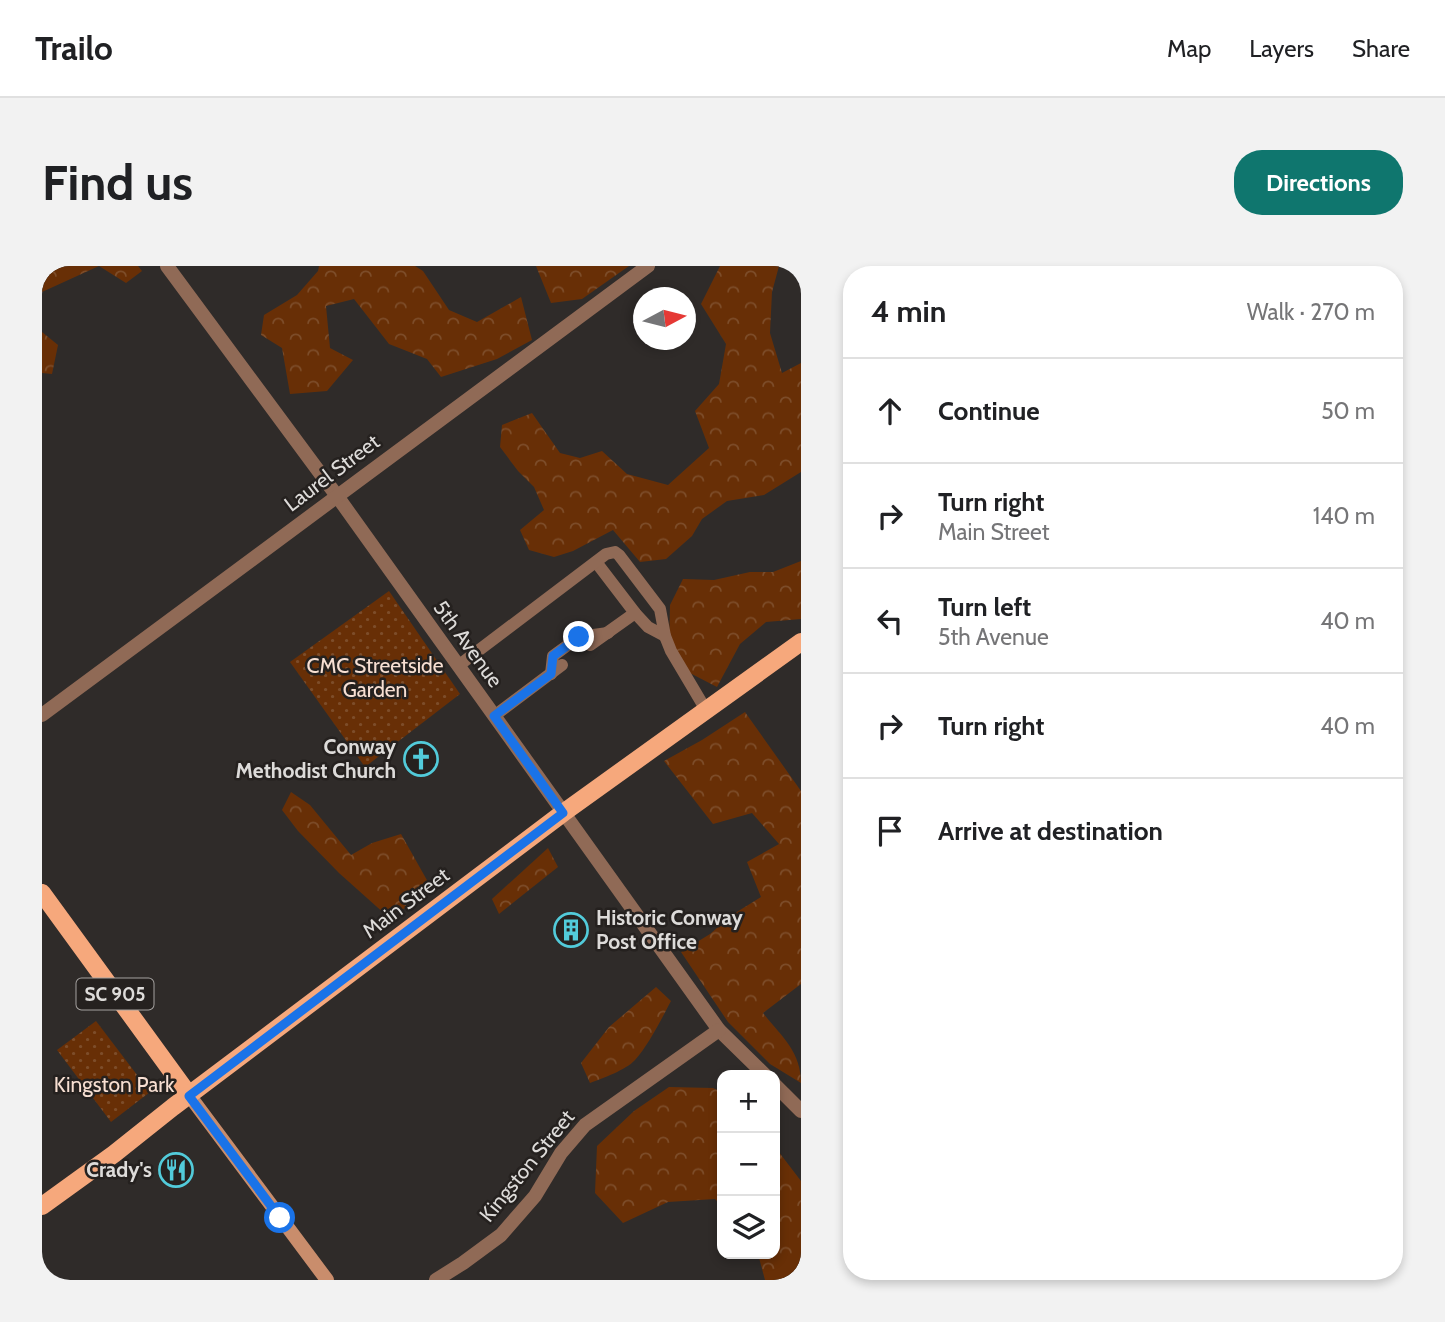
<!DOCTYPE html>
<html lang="en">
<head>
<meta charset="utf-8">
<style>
  body { margin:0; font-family:Cabin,sans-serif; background:#f2f2f2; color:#202124 }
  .controls { position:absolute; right:21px; bottom:21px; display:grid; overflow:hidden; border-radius:14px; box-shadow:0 4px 10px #0003 }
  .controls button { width:63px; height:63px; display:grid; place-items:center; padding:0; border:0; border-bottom:2px solid #e0e0e0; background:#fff; color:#202124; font:35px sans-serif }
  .compass { position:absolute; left:591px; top:21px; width:63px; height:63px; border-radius:50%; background:#fff; box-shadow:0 4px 10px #0003; rotate:83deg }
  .stop { position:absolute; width:21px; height:21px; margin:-16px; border:5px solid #1a73e8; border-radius:50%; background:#fff }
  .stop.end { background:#1a73e8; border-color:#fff; box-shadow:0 2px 7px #0008 }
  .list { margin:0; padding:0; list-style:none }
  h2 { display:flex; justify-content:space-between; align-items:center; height:91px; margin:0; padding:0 28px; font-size:30px }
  h2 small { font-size:23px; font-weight:400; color:#757577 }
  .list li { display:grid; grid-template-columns:46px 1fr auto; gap:21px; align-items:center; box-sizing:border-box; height:105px; padding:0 28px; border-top:2px solid #e0e0e0 }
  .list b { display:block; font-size:26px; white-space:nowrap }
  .list p { margin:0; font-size:23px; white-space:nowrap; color:#757577 }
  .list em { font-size:23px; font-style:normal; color:#757577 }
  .icon { flex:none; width:38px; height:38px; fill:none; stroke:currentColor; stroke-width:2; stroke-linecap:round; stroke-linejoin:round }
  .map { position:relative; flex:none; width:759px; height:1014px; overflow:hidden; border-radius:28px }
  header { display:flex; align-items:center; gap:42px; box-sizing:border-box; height:98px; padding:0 35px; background:#fff; border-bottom:2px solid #e0e0e0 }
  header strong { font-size:33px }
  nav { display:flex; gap:38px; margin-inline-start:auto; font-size:24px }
  .intro { display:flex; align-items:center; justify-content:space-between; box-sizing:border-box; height:168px; padding:0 42px }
  h1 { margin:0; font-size:49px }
  .button { padding:18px 32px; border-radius:28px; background:#0f766e; color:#fff; font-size:24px; font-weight:700 }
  main { display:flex; gap:42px; padding:0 42px }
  aside { flex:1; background:#fff; border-radius:28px; box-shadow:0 4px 10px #0003 }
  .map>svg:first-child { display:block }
  .forest { fill:url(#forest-crowns) }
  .park { fill:url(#park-dots) }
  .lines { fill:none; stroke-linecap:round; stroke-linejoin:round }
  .service { stroke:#906a56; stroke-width:12 }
  .minor { stroke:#906a56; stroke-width:14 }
  .secondary { stroke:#c98d6c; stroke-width:14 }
  .primary { stroke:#f6a87c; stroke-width:18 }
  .route { stroke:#1a73e8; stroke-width:9 }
  .labels { text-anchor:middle; stroke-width:5; stroke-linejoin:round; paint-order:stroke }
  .shield { fill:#25211f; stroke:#a6a3a1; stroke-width:2 }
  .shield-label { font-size:19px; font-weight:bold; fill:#dddbd9 }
  .street-label { font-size:21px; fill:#dddbd9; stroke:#25211f }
  .park-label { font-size:21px; fill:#f7dfd2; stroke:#25211f }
  .poi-label { font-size:21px; font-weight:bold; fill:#dddbd9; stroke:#25211f; text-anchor:end }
</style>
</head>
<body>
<header>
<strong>Trailo</strong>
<nav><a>Map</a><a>Layers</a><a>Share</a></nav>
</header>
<div class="intro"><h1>Find us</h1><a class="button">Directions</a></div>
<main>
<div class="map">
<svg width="759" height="1014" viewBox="0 0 759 1014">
  <defs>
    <pattern id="forest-crowns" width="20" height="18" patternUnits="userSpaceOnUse" patternTransform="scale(1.75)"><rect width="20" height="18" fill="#682f06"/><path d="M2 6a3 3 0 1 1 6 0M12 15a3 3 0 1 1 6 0" fill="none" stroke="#7d4d2a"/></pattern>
    <pattern id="park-dots" width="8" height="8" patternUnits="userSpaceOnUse" patternTransform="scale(1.75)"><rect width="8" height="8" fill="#682f06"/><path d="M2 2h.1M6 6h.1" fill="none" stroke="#7d4d2a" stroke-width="1.8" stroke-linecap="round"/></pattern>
  </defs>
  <rect width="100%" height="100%" fill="#2f2b29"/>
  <g class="forest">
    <polygon points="0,0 96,0 100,5 84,17 57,0 0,26"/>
    <polygon points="277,0 373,0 381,5 407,44 435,56 479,31 490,74 455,93 399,111 385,93 347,78 312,33 284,40 288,82 311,94 285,125 248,128 240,82 219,69 222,49 255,29 276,5"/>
    <polygon points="494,0 587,0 540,33 509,37"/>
    <polygon points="678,0 737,0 730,26 728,67 740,107 759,97 759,206 722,229 685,235 660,253 650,270 624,293 598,296 571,264 531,285 512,291 487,284 478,264 502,244 492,221 476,205 458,181 460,159 490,147 518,187 538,192 560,185 585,208 626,219 667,182 653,145 677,118 684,78 659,38"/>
    <polygon points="0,66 16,79 10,108 0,107"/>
    <polygon points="759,295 759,353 724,356 698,378 675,421 642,404 627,383 628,339 641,313 672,314 708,306 731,306"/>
    <path d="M703 446 759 525V718L721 747C739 770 759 785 759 817L728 798 686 756 639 686 668 668 690 649 719 631 705 596 737 578 710 547 671 558 622 495 660 474Z"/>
    <polygon points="249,526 268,539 309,589 330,577 359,568 386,616 372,639 344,649 297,607 256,565 240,544"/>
    <polygon points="506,582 516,601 457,648 450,633"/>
    <path d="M614 721 629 735C620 752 606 780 593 794 584 804 561 812 548 817L539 797 567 761Z"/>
    <polygon points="627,821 671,822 680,826 680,940 673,933 626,936 581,957 553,927 555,880 592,845"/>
    <polygon points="733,881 759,915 759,1014 723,1014 716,988 733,988"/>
  </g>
  <g class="park">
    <polygon points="347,325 418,428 323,501 248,396"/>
    <polygon points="54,755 108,826 69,856 15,784"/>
  </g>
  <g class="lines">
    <g class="service">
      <polyline points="554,296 593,347 606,361 623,370"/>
      <polyline points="548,379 593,347"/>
      <polyline points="416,400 564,288 573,286 577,289 618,343 623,370 629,385 664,444"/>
      <polyline points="509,408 511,390 537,371 566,367"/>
      <polyline points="452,450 520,399"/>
    </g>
    <g class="minor">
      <polyline points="125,0 295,230 677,764 723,809"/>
      <polyline points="0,449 606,0"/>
      <polyline points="733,819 759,845"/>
      <polyline points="394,1014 421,997 459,969 493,930 519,887 543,859 677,764"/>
    </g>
    <polyline class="secondary" points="147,829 285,1014"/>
    <g class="primary">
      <polyline points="0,627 147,829"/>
      <polyline points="0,940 72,888 131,841 521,547 759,376"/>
    </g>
  </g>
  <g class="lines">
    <polyline class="route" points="238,952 147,830 521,547 452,450 509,408 511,390 537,371"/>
  </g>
  <defs>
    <g id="church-ring" transform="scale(1.75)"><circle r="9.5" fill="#25211f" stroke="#52cbda" stroke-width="1.5"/><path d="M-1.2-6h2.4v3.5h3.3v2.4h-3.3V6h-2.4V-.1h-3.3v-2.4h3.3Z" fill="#52cbda"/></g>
    <g id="building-ring" transform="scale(1.75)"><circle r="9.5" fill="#25211f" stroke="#52cbda" stroke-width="1.5"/><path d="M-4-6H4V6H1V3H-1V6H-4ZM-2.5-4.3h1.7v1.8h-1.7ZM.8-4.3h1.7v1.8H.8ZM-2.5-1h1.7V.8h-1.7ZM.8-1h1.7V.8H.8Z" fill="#52cbda"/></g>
    <g id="restaurant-ring" transform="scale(1.75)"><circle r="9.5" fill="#25211f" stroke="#52cbda" stroke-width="1.5"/><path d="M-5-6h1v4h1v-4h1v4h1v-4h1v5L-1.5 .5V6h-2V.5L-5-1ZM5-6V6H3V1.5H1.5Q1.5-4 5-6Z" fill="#52cbda"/></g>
  </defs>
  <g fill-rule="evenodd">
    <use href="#church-ring" x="379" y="493"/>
    <use href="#building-ring" x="529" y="664"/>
    <use href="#restaurant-ring" x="134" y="904"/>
  </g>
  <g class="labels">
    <rect class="shield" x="34.5" y="712.5" width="77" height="31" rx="5"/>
    <g class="shield-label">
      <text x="73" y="735">SC 905</text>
    </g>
    <g class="street-label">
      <text transform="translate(290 207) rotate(-37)" y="7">Laurel Street</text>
      <text transform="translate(426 378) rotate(54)" y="7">5th Avenue</text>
      <text transform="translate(364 637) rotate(-37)" y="7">Main Street</text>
      <text transform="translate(485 900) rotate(-51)" y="7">Kingston Street</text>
    </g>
    <g class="park-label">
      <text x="333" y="407">CMC Streetside<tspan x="333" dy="24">Garden</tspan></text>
      <text x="72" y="826">Kingston Park</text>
    </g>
    <g class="poi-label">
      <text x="354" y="488">Conway<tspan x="354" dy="24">Methodist Church</tspan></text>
      <text x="554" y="659" text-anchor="start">Historic Conway<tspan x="554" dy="24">Post Office</tspan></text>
      <text x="110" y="911">Crady's</text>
    </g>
  </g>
</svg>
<div class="controls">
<button>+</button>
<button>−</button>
<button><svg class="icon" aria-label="layers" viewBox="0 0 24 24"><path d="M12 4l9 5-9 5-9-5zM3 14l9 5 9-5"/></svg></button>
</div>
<svg class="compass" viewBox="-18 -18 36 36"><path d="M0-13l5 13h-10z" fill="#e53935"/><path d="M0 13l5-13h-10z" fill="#757577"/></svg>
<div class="stop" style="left:238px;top:952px"></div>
<div class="stop end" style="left:537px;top:371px"></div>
</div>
<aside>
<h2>4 min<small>Walk · 270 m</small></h2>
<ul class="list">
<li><svg class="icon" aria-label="ahead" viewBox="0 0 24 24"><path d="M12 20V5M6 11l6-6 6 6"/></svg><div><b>Continue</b></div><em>50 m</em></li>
<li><svg class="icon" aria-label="right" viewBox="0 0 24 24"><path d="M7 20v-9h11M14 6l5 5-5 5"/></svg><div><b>Turn right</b><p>Main Street</p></div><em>140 m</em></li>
<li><svg class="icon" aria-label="left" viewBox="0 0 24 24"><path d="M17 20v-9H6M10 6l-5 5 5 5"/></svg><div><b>Turn left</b><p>5th Avenue</p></div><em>40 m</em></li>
<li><svg class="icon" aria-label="right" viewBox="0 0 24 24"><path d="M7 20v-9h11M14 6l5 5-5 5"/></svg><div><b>Turn right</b></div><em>40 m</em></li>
<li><svg class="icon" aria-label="arrive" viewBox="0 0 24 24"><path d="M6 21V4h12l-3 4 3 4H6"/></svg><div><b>Arrive at destination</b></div></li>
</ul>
</aside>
</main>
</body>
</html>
